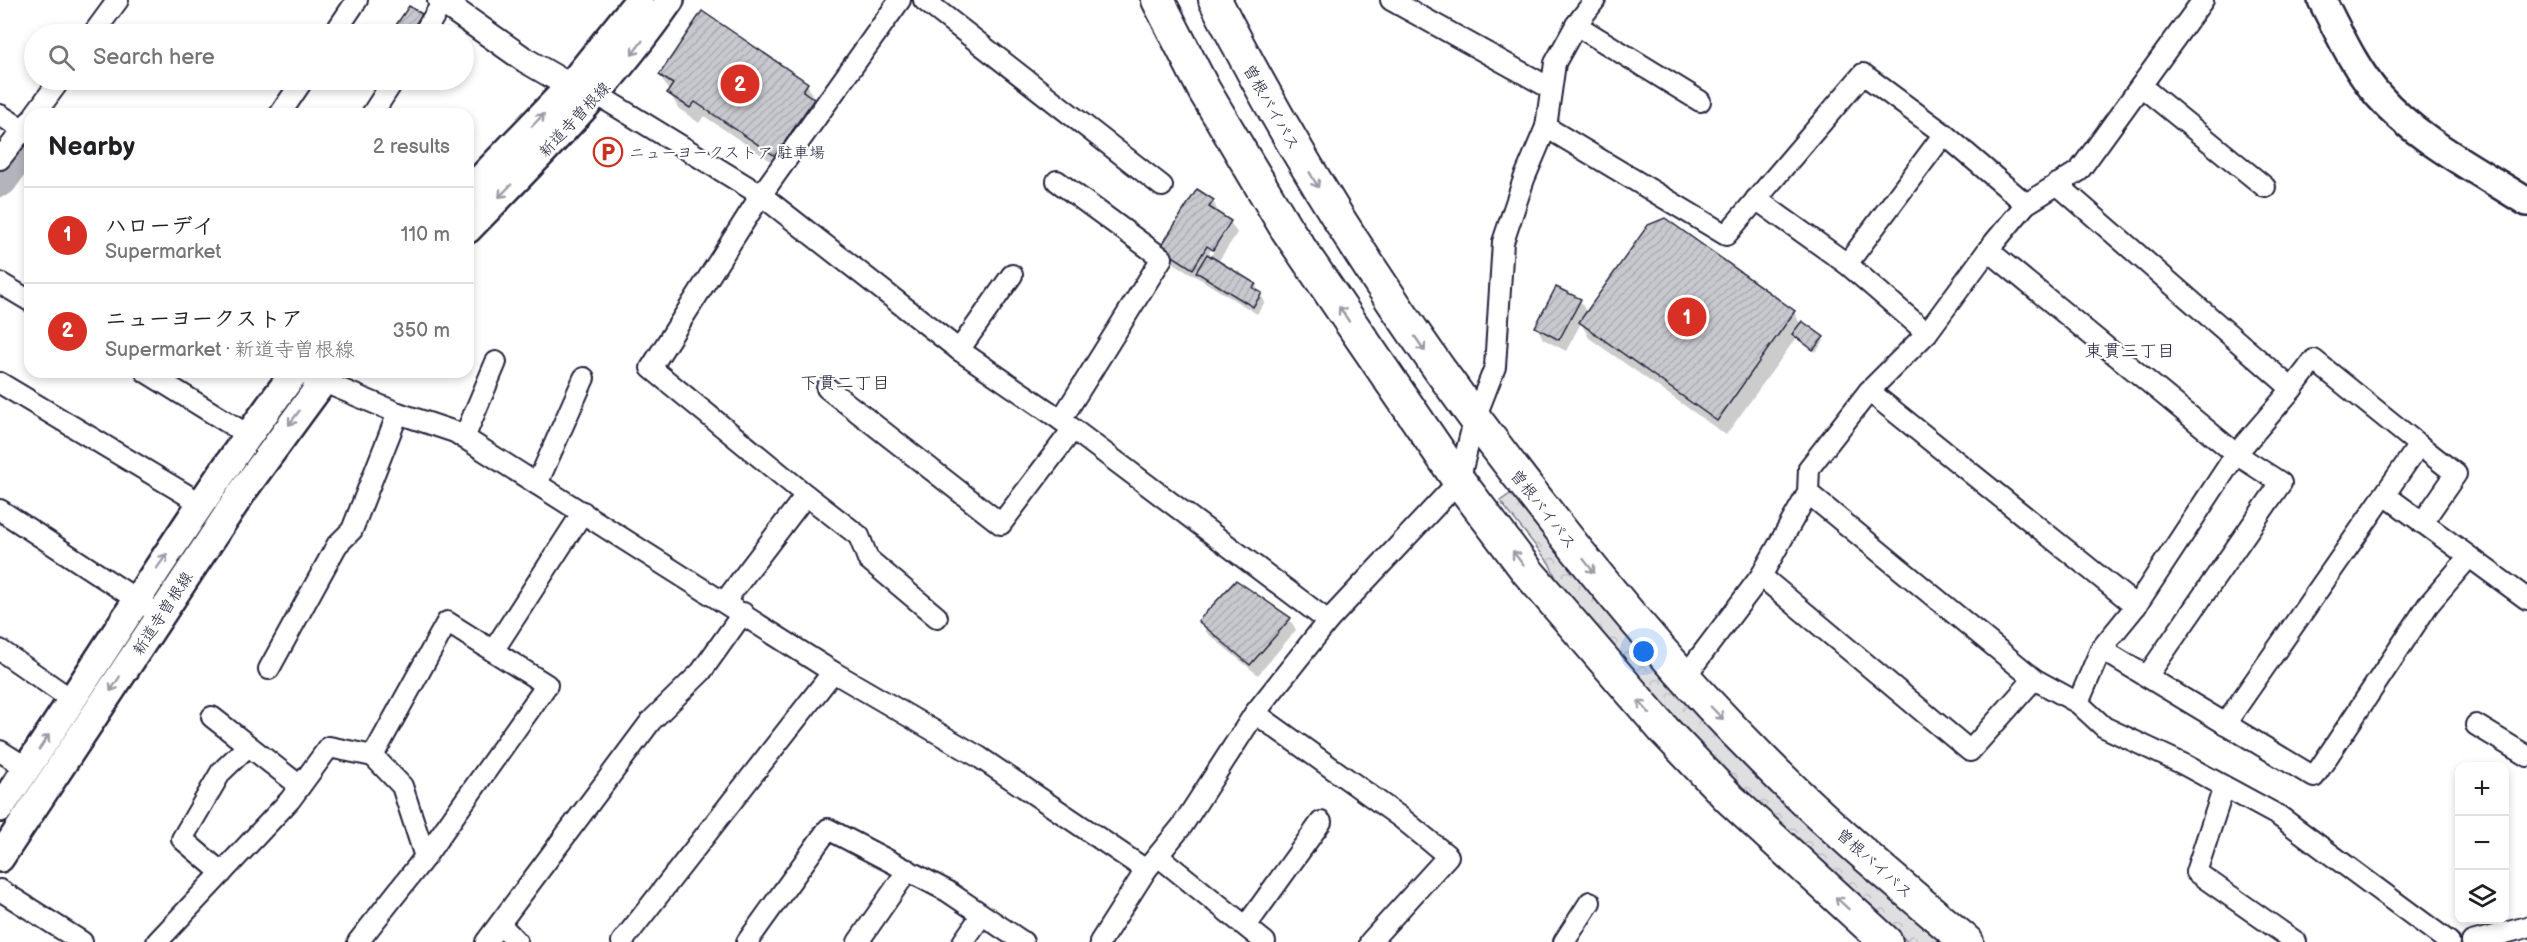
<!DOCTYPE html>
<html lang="en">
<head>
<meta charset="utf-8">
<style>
  body { margin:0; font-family:"Balsamiq Sans","Klee One",sans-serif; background:#f2f2f2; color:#202124 }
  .controls { position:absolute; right:18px; bottom:18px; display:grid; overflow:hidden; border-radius:12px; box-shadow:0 3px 9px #0003 }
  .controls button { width:54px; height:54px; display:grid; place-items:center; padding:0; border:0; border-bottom:2px solid #e0e0e0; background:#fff; color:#202124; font:30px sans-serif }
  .you { position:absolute; left:1644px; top:652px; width:21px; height:21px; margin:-15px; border:4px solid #fff; border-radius:50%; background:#1a73e8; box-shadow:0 0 0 9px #1a73e833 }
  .badge { display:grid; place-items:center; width:39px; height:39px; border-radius:50%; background:#d93025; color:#fff; font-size:20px; font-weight:700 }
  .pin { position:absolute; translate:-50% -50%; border:3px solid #fff; box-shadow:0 2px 6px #0006 }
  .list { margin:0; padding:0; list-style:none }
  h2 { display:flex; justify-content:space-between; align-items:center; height:78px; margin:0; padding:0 24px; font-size:26px }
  h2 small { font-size:20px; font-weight:400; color:#757577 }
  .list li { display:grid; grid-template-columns:39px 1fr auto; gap:18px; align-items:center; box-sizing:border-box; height:96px; padding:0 24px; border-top:2px solid #e0e0e0 }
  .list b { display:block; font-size:22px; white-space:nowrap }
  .list p { margin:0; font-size:20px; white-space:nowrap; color:#757577 }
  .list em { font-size:20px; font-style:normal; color:#757577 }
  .icon { flex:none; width:33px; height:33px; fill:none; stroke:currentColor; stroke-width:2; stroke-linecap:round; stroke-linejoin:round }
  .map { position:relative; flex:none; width:2527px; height:942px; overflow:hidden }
  .search { position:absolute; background:#fff; box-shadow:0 3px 9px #0003; left:24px; top:24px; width:450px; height:66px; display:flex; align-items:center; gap:15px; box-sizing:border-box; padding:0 21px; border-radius:33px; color:#757577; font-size:22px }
  .panel { position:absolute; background:#fff; box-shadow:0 3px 9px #0003; left:24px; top:108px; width:450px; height:270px; border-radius:18px }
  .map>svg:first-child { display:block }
  .forest { fill:url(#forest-crowns); stroke:#80808e; stroke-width:1.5 }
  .shadow { fill:#0003; fill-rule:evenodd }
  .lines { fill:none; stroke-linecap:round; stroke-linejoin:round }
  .river { stroke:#b4b4bc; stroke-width:36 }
  .building { fill:url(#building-hatch); stroke:#22223b; stroke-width:1.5 }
  .minor-casing { stroke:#22223b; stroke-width:24 }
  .tertiary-casing { stroke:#22223b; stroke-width:28 }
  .secondary-casing { stroke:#22223b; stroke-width:32 }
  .trunk-casing { stroke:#22223b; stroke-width:36 }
  .minor { stroke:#fff; stroke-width:20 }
  .tertiary { stroke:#fff; stroke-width:24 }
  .secondary { stroke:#fff; stroke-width:27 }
  .trunk { stroke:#fff; stroke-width:32 }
  .oneway { stroke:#9c9ca7 }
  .labels { text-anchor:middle; stroke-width:4.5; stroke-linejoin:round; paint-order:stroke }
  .street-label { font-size:16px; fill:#22223b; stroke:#fff }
  .poi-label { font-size:16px; fill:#22223b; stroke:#fff; text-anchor:start }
  .neighbourhood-label { font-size:18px; fill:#22223b; stroke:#fff }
</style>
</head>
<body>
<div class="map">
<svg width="2527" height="942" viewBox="0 0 2527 942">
  <defs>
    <pattern id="forest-crowns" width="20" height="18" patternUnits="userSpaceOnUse" patternTransform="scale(1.5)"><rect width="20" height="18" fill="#dfdfe2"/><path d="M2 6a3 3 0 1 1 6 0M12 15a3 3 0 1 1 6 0" fill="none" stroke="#bfbfc3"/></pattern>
    <pattern id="building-hatch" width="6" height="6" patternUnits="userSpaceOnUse" patternTransform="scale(1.5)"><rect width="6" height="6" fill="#c8c8cf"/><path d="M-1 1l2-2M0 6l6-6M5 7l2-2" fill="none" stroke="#acacb3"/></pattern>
  </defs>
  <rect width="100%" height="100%" fill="#fff"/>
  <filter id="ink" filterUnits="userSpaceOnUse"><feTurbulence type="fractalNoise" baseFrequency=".0167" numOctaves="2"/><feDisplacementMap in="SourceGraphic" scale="12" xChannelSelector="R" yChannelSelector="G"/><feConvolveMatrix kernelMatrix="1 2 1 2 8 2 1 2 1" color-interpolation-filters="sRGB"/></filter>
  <g filter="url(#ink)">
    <polygon class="forest" points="1513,492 1946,942 1908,942 1849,891 1698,745 1565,597 1549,563 1500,501"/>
    <g class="shadow">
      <polygon points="409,8 421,15 425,23 418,34 392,34"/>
      <polygon points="660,75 807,84 822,115 784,170 704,116 699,123 678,108"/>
      <path d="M1213 201 1219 214 1230 222 1237 233 1218 262 1255 285 1265 302 1257 314 1169 260 1162 249ZM1226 225H1230L1210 257 1207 256Z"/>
      <polygon points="1580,301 1587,313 1794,312 1801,325 1824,341 1816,352 1796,338 1726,435 1589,338 1581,323 1566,351 1543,339 1537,327"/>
      <polygon points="1290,619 1296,630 1258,675 1207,633 1200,621"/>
    </g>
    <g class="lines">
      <polyline class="river" points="0,179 30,137"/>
    </g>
    <g class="building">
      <polygon points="409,6 422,14 409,34 390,34"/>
      <polygon points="702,11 808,83 803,91 814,99 775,156 695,102 690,108 667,93 673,84 659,75"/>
      <polygon points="1197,189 1214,200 1209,207 1231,221 1213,250 1207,246 1193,269 1160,248"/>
      <polygon points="1665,218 1795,311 1717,421 1579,322 1648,225"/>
      <polygon points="1207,254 1256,284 1253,288 1262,293 1253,307 1196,272"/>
      <polygon points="1556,287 1581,299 1559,340 1535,327"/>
      <polygon points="1802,321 1824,337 1813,350 1792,334"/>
      <polygon points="1236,580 1291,618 1250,665 1198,621"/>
    </g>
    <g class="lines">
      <g class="minor-casing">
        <g id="minor">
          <polyline points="924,0 1162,186"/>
          <polyline points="1391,0 1550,88"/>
          <polyline points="1576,25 1700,101"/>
          <polyline points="93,34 118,0"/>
          <polyline points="334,34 357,0"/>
          <polyline points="423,34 443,2"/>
          <polyline points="2141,86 2265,187"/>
          <polyline points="584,90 598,95 761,195 959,350 1061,420 1328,621"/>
          <polyline points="35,114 60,80"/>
          <polyline points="280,114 303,80"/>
          <polyline points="372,114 394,80"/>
          <polyline points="0,115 30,134"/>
          <polyline points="1546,127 1726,235 1863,74 1944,134 2026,204"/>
          <polyline points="0,159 30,121"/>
          <polyline points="1057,181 1162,258 1061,420"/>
          <polyline points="2057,184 2292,389"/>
          <polyline points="1756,199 1847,264 1927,333"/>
          <polyline points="1988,250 2236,454 2281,483 2148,675"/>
          <polyline points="1847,264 1944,134"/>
          <polyline points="0,283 30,301"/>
          <polyline points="959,350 1012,275"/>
          <polyline points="146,372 248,435"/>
          <polyline points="300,372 398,413 455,432 833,672 979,757 1146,870"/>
          <polyline points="0,383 202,504"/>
          <polyline points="827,388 1001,524 1073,429"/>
          <polyline points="1869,391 2136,606"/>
          <polyline points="464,438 496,362"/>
          <polyline points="2419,445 2456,474 2422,523"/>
          <polyline points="537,484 584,378"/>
          <polyline points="1808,493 2034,679"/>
          <polyline points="806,495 859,536 868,559 937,617"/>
          <polyline points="2385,495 2527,599"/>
          <polyline points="0,510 148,607"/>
          <polyline points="1761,576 1970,751 2034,679 2078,703 2104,727 2183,764 2279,816 2449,942"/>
          <polyline points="725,601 806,495 651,368 761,195 900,0"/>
          <polyline points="2101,649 2314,777 2428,605 2468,558"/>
          <polyline points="0,650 72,700"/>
          <polyline points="269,669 337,545 352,530 398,413"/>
          <polyline points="1684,678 1761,576 1808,493 1809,468 1869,391 1927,333 1988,250 2026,204 2079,171 2203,0"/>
          <polyline points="2078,703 2101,649 2136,606 2236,454 2292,389 2314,360 2419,445 2225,724"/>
          <polyline points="1255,713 1400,817 1448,856 1370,942"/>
          <polyline points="212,717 300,786"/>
          <polyline points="2476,725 2527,756"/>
          <polyline points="0,751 27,768"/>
          <polyline points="2224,787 2196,872 2296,942"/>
          <polyline points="1158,856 1265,942"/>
          <polyline points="425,857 402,786 373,756 447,622 493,651"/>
          <polyline points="222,873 182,839 221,772 248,746"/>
          <polyline points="0,890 82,942"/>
          <polyline points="501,925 517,942"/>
          <polyline points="1246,926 1321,822"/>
          <polyline points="157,942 290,800 329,747 373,756"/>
          <polyline points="358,942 425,857 547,685 493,651 583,512"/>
          <polyline points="486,942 651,721 701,672 743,613"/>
          <polyline points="622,942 833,672"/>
          <polyline points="747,942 828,829 947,891 1023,942"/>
          <polyline points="858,942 908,870"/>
          <polyline points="963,942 981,916"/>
          <polyline points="1100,942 1146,870 1182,826 1255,713 1328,621 1459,481 1474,421 1495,367 1503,242 1524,179 1546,127 1555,63 1576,25 1595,0"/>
          <polyline points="1564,942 1590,902"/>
          <polyline points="2472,942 2527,927"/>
        </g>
      </g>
      <g class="tertiary-casing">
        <polyline id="tertiary" points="440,0 525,60 570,86"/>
      </g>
      <g class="secondary-casing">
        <g id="secondary">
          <path d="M2322 0C2339 33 2354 67 2378 95 2417 140 2477 170 2527 202"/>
          <polyline points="468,192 570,86 639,0"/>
          <path d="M468 229C540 155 611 85 670 0"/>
          <path d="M0 808C99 663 189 512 295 372"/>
          <polyline points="0,858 245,488 330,372"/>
        </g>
      </g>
      <g class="trunk-casing">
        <g id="trunk">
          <polyline points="1158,0 1204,90 1286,228 1459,481 1528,572 1664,730 1730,799 1886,942"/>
          <path d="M1215 0C1307 182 1419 351 1546 511 1614 598 1684 681 1762 759 1826 824 1897 883 1967 942"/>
        </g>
      </g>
      <use href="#minor" class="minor"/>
      <use href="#tertiary" class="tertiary"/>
      <use href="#secondary" class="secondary"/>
      <use href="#trunk" class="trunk"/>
    </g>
    <defs><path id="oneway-shaft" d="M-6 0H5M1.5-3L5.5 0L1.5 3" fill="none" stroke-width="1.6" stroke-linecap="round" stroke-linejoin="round" transform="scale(1.5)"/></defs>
    <g class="oneway">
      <use href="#oneway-shaft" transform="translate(637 48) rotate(127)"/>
      <use href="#oneway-shaft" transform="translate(538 120) rotate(-46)"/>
      <use href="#oneway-shaft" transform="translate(1314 180) rotate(60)"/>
      <use href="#oneway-shaft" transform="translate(505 191) rotate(134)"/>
      <use href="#oneway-shaft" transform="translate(1344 314) rotate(-124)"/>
      <use href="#oneway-shaft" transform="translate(1420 344) rotate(56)"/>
      <use href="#oneway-shaft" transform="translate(294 418) rotate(126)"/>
      <use href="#oneway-shaft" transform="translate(1518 558) rotate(-127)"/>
      <use href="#oneway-shaft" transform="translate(162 561) rotate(-55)"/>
      <use href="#oneway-shaft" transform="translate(1589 566) rotate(52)"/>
      <use href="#oneway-shaft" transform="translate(115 684) rotate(123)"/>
      <use href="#oneway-shaft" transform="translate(1644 707) rotate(-132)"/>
      <use href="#oneway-shaft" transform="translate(1717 713) rotate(46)"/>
      <use href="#oneway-shaft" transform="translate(44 742) rotate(-56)"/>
      <use href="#oneway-shaft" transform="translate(1842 903) rotate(-137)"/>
    </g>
  </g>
  <defs>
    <g id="parking-ring" transform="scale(1.5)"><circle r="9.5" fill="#fff" stroke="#c8321e" stroke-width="1.5"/><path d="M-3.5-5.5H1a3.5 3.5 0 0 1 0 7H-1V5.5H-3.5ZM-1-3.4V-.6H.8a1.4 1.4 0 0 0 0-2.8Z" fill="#c8321e"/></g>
  </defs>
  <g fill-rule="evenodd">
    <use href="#parking-ring" x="608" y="152"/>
  </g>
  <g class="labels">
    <g class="street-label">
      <text transform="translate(1272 107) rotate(60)" y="6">曽根バイパス</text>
      <text transform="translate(574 119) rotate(-47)" y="6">新道寺曽根線</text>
      <text transform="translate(1544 509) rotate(52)" y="6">曽根バイパス</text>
      <text transform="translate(162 613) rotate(-57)" y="6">新道寺曽根線</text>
      <text transform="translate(1875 863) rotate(42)" y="6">曽根バイパス</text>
    </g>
    <g class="poi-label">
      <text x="629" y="158">ニューヨークストア 駐車場</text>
    </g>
    <g class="neighbourhood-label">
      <text x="2130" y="357">東貫三丁目</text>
      <text x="845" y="389">下貫二丁目</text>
    </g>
  </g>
</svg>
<div class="controls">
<button>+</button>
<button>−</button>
<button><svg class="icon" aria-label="layers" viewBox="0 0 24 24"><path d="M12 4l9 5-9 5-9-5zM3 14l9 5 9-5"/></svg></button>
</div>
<div class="you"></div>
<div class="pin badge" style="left:1687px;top:317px">1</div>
<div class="pin badge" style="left:740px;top:84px">2</div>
<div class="search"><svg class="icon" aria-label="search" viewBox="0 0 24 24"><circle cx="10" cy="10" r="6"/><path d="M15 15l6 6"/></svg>Search here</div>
<section class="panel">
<h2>Nearby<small>2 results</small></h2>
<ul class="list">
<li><span class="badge">1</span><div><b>ハローデイ</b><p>Supermarket</p></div><em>110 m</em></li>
<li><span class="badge">2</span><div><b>ニューヨークストア</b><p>Supermarket · 新道寺曽根線</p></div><em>350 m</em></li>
</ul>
</section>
</div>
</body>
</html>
